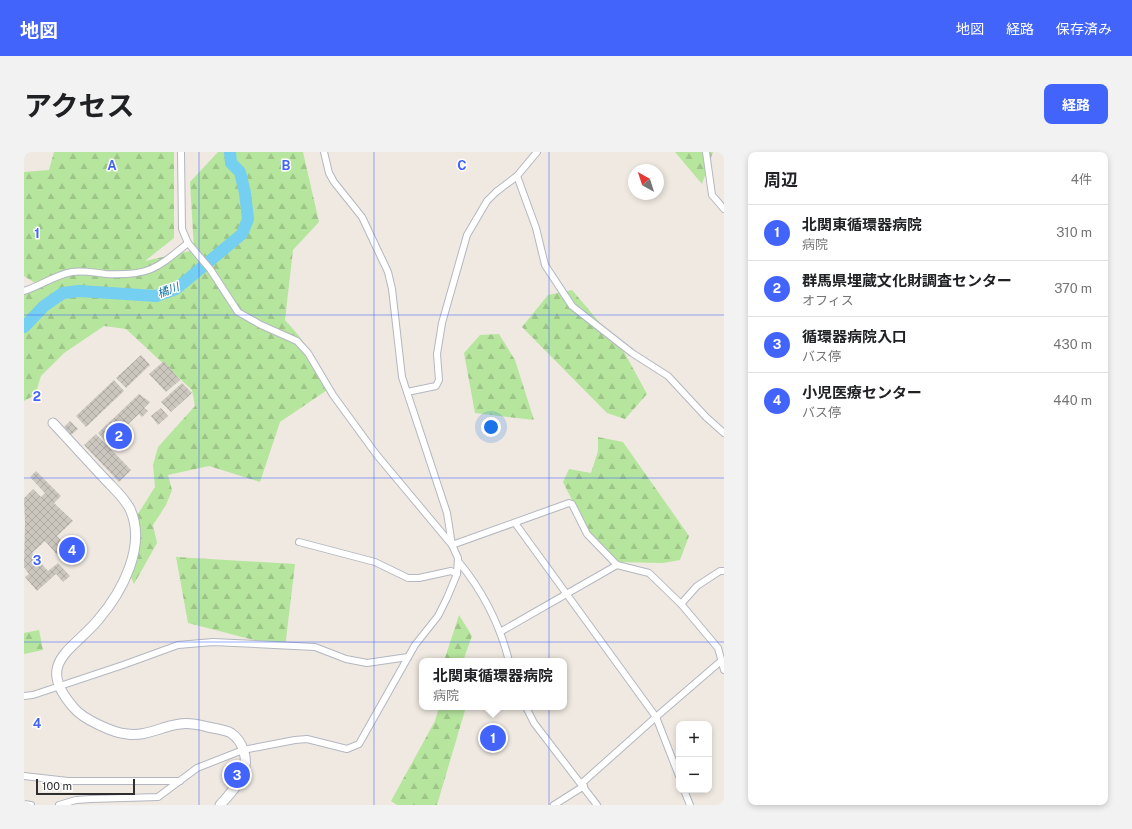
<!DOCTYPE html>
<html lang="ja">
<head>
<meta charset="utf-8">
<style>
  body { margin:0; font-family:"Public Sans","Noto Sans JP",sans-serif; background:#f2f2f2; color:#202124 }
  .controls { position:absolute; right:12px; bottom:12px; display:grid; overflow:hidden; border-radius:8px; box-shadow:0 2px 6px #0003 }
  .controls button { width:36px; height:36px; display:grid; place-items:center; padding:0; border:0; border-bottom:1px solid #e0e0e0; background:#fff; color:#202124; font:20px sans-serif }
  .compass { position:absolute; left:604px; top:12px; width:36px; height:36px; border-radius:50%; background:#fff; box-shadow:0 2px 6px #0003; rotate:321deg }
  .scale { position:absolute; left:12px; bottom:10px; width:99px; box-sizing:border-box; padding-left:4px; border:2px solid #2e2e2e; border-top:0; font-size:11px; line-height:14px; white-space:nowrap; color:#2e2e2e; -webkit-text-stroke:3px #fff; paint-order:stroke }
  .you { position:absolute; left:467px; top:275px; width:14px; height:14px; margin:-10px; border:3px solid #fff; border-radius:50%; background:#1a73e8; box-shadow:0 0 0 6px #1a73e833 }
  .badge { display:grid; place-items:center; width:26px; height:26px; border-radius:50%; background:#4264fb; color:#fff; font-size:13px; font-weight:700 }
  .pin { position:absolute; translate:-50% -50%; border:2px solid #fff; box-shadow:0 1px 4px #0006 }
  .popup { position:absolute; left:395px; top:506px; width:148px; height:52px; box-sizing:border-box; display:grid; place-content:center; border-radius:8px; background:#fff; filter:drop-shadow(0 1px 3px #0005); font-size:13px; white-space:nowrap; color:#757577 }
  .popup b { font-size:15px; color:#202124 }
  .popup::after { content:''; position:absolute; left:50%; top:100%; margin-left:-8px; border:8px solid transparent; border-top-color:#fff }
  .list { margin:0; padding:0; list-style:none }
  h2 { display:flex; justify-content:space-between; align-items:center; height:52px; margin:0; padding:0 16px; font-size:17px }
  h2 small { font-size:13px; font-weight:400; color:#757577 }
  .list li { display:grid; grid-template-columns:26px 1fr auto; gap:12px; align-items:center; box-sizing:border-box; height:56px; padding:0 16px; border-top:1px solid #e0e0e0 }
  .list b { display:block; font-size:15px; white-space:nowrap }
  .list p { margin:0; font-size:13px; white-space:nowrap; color:#757577 }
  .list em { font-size:13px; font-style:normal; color:#757577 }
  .map { position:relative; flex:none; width:700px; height:653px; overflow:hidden; border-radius:8px }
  header { display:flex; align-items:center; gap:24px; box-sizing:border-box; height:56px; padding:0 20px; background:#4264fb; color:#fff }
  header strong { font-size:19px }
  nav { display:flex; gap:22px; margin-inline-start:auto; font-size:14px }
  .intro { display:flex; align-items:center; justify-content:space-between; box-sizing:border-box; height:96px; padding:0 24px }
  h1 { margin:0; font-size:28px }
  .button { padding:10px 18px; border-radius:8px; background:#4264fb; color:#fff; font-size:14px; font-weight:700 }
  main { display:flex; gap:24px; padding:0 24px }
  aside { flex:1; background:#fff; border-radius:8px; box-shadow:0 2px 6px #0003 }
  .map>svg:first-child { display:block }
  .forest { fill:url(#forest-firs) }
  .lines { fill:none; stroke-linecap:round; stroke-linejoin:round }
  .river { stroke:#75cff0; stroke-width:12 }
  .building { fill:url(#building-cross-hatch) }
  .street-casing { stroke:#b4b7c1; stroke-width:8 }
  .secondary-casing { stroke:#b4b7c1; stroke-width:11 }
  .street { stroke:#fff; stroke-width:6 }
  .secondary { stroke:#fff; stroke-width:9 }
  .grid { fill:none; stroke:#4264fb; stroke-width:1; stroke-opacity:0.55 }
  .labels { text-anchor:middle; stroke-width:3; stroke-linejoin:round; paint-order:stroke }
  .water-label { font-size:11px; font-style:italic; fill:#0d6fa3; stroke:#fff }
  .grid-label { font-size:13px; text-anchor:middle; font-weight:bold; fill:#4264fb; stroke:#fff; stroke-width:3; stroke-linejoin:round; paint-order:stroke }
</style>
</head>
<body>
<header>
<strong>地図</strong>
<nav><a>地図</a><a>経路</a><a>保存済み</a></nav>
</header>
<div class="intro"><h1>アクセス</h1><a class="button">経路</a></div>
<main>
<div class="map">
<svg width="700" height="653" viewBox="0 0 700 653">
  <defs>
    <pattern id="forest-firs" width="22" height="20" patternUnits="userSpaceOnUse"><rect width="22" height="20" fill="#b6e59e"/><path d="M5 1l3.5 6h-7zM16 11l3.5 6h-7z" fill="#9dc588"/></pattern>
    <pattern id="building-cross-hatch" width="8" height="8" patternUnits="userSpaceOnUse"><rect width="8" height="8" fill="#cbc7bf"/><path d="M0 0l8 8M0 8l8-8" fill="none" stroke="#afaba4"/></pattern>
  </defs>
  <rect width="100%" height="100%" fill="#efe9e1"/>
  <g class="forest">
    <path d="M30 0H150V86L121 109 170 98 166 30 194 0H279L295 70 269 98 261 168C281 189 294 210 306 236L256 270 236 330 185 314 144 323 148 338 142 353 129 373 133 391 110 432 106 423 112 365 131 335 129 313 134 295 171 254 168 238 102 177 80 174 40 201 17 224 11 243 0 249V136L30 128 11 131 0 124V20L25 18Z"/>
    <polygon points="651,0 689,0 678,32"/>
    <polygon points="548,138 599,198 623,242 601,267 583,261 498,175 524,143"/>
    <polygon points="475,182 491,208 510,268 451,261 440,201 456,183"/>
    <polygon points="574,285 599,290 665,384 656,408 639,411 594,410 565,382 539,330 545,317 567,321 574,299"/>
    <polygon points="152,405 271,412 261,496 164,471"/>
    <polygon points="435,463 448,484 439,509 420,509"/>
    <polygon points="15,478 19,498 0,502 0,481"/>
    <polygon points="415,555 442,555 413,653 373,653 367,649 411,569"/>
  </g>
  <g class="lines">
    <polyline class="river" points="0,175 20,154 39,141 55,139 132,144 152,137 218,82 224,67 221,41 216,20 207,11 206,0"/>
  </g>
  <g class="building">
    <polygon points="117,203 126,213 102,236 92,226"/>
    <polygon points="140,209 156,228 142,240 125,222"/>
    <polygon points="90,228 100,239 62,275 52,264"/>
    <polygon points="158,231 168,241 147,260 137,250"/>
    <polygon points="115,242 126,250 120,256 124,259 118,265 115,262 88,287 87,285 82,290 74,281"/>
    <polygon points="137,256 144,264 134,273 127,264"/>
    <polygon points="46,269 54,277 47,283 40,275"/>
    <polygon points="72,282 107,318 95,330 60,293"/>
    <polygon points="12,319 37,344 30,351 49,369 33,384 47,400 37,407 21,389 8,401 24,419 34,411 46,424 39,430 32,422 13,439 1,425 5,422 0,415 1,370 0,346 9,337 17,345 21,341 6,325"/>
  </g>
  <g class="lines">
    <g class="street-casing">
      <g id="street">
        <polyline points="300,0 305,21 310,30 338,65 364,120 368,137 378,225 423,361 428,393"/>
        <polyline points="682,0 688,43 700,57"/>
        <polyline points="493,24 512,76 521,113 548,154 608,201 644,224 682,265 700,281"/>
        <path d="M0 139C16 134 31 123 48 120 60 118 71 121 82 122 125 124 132 117 164 91"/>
        <polyline points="383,240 412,234 415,228 413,202 418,171 443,83 463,49 472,40 493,24 513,0"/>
        <polyline points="491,371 632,565 655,624"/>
        <polyline points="275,390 351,410 384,426 395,426 427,419 433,422"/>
        <polyline points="428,393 545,351 548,352 563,382 593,413 625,421 657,452 694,496 700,518"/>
        <path d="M434 409C458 438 476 473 485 509"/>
        <polyline points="657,452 673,434 696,419 700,419"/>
        <polyline points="476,480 593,413"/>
        <polyline points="0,544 9,543 99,513 154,493 189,490 291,495 322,507 343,511 384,505"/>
        <polyline points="502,555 510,571 573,653"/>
        <polyline points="0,624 44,629 156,629"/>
        <polyline points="558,631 632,565 697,509"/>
        <polyline points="660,638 666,653"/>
        <polyline points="0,652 7,653"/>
        <polyline points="35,653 52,648 67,647 134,645 173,616 219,598 271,588 283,587 323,597 335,592 391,493 414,464 423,446 433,422 434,406 428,393 352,302 309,243 284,201 273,189 237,173 214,160 186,117 164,91 158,77 157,0"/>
        <polyline points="530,653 560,634"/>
      </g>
    </g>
    <g class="secondary-casing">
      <path id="secondary" d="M29 271C46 289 62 307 79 325 88 335 100 345 106 357 123 394 98 440 74 468 48 499 10 511 50 556 59 567 89 581 103 582 122 585 138 574 156 572 167 570 179 574 189 576 195 577 202 578 207 581 219 589 225 608 219 621 215 633 204 644 196 653"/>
    </g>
    <use href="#street" class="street"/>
    <use href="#secondary" class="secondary"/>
  </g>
  <path class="grid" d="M175 0V653M350 0V653M525 0V653M0 163H700M0 326H700M0 490H700"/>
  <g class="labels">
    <g class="water-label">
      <text transform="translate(144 138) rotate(-21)" y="4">橘川</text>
    </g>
  </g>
  <g class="grid-label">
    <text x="88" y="18">A</text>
    <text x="262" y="18">B</text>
    <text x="438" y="18">C</text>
    <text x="13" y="86">1</text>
    <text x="13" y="249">2</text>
    <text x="13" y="413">3</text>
    <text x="13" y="576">4</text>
  </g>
</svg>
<div class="controls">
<button>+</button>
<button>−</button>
</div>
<svg class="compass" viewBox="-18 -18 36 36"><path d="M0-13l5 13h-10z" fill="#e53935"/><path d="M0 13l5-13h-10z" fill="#757577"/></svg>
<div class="scale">100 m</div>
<div class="you"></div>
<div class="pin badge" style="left:469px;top:586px">1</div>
<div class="popup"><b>北関東循環器病院</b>病院</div>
<div class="pin badge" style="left:95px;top:284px">2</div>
<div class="pin badge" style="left:213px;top:623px">3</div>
<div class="pin badge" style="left:48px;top:398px">4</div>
</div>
<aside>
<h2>周辺<small>4件</small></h2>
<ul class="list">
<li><span class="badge">1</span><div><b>北関東循環器病院</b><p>病院</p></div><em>310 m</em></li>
<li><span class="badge">2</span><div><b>群馬県埋蔵文化財調査センター</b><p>オフィス</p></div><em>370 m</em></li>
<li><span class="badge">3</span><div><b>循環器病院入口</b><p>バス停</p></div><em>430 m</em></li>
<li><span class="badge">4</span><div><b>小児医療センター</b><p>バス停</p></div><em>440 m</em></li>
</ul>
</aside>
</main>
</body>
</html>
